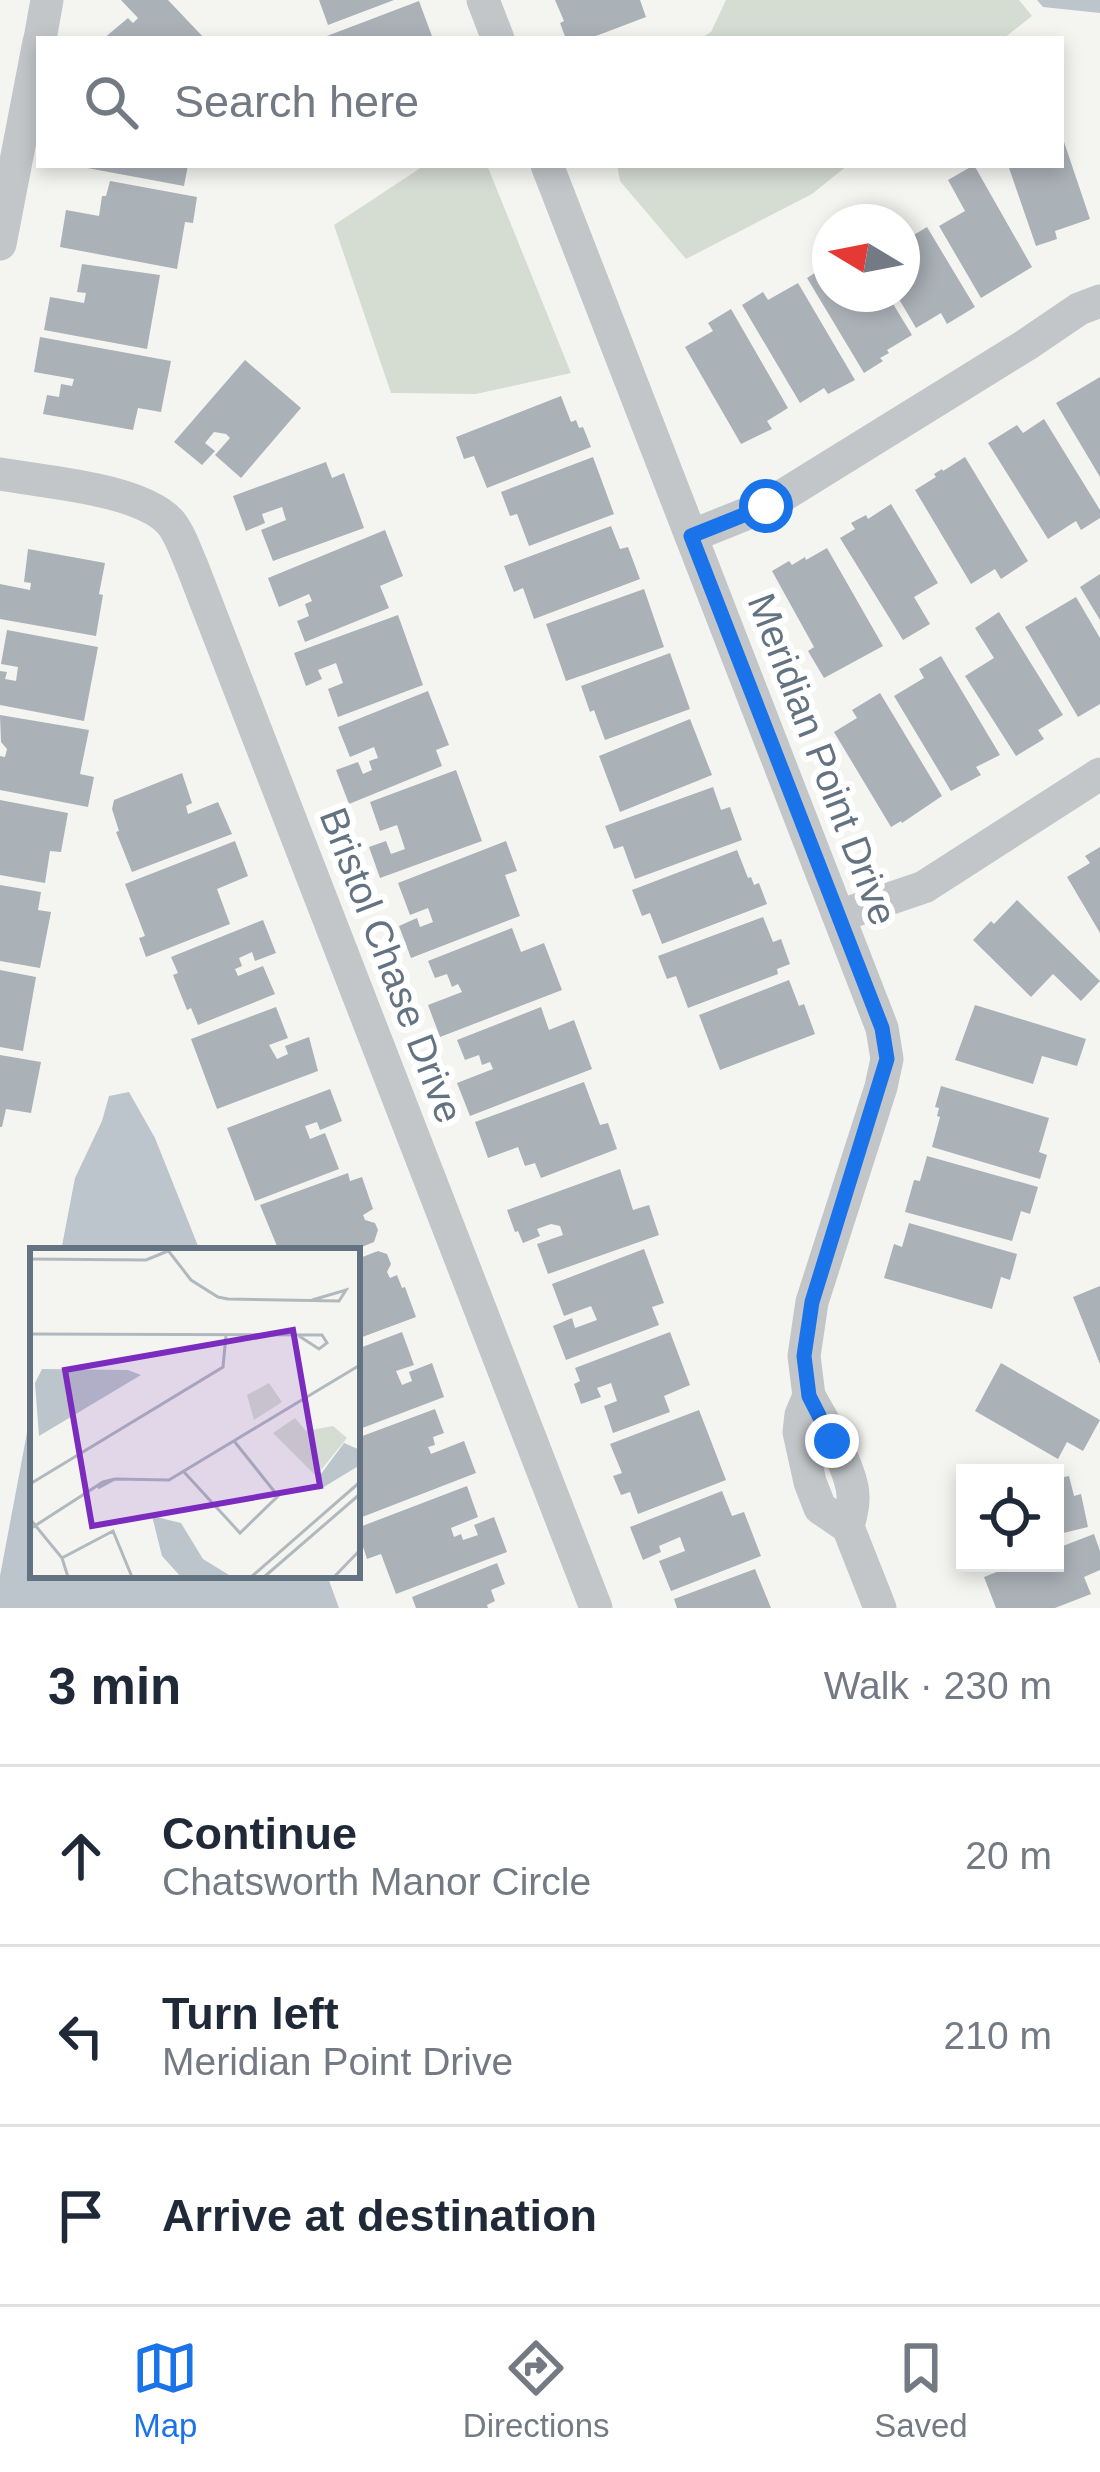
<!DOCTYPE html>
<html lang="en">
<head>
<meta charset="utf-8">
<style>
  body { margin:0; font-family:Helvetica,sans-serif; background:#f6f6f7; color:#1f2937 }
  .controls { position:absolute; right:36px; bottom:36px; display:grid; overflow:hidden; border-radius:0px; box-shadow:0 6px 18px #0003 }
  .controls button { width:108px; height:108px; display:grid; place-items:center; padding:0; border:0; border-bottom:3px solid #e0e1e3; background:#fff; color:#1f2937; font:60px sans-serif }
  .compass { position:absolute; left:812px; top:204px; width:108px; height:108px; border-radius:50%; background:#fff; box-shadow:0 6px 18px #0003; rotate:280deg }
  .stop { position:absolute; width:36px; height:36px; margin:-27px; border:9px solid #1a73e8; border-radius:50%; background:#fff }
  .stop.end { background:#1a73e8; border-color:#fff; box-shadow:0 3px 12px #0008 }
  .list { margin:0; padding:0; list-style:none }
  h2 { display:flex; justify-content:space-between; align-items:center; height:156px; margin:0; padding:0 48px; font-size:51px }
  h2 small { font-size:39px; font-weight:400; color:#747a83 }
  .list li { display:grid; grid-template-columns:78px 1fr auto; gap:36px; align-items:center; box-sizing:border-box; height:180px; padding:0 48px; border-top:3px solid #e0e1e3 }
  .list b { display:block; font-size:45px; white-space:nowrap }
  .list p { margin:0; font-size:39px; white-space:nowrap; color:#747a83 }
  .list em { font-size:39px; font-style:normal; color:#747a83 }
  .icon { flex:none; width:66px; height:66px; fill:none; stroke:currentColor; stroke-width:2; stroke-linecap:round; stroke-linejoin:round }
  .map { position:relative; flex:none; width:1100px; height:1608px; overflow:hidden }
  .search { position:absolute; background:#fff; box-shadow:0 6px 18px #0003; left:36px; right:36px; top:36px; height:132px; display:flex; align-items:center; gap:30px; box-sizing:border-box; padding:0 42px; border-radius:0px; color:#747a83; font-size:45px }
  .sheet { height:696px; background:#fff }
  nav { display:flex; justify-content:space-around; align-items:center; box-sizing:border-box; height:168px; border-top:3px solid #e0e1e3; background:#fff; font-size:33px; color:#747a83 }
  nav a { display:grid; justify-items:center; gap:6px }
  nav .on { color:#1a73e8 }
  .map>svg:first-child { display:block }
  .green { fill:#d5dcd2 }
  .water { fill:#bbc5cb }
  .building { fill:#aab1b7 }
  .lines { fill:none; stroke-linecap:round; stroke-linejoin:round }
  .minor { stroke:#c2c6c9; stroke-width:33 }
  .route { stroke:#1a73e8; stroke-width:15 }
  .labels { text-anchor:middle; stroke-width:12; stroke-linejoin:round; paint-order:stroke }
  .street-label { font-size:39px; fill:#637382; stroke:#fff }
  .inset-road { fill:none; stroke:#b1b9be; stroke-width:3 }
  .view { fill:#7b2cbf; fill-opacity:0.15; stroke:#7b2cbf; stroke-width:6 }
  .inset-edge { fill:none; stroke:#637382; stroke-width:6 }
</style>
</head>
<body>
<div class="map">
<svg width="1100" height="1608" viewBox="0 0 1100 1608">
  <rect width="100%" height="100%" fill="#f4f5f1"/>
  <g class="green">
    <polygon points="726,0 1019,0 1032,16 1003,39 699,39 711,32"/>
    <polygon points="438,165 487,165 571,373 476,394 391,393 334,225 422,167"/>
    <polygon points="617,165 848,165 812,194 686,259 620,181"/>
  </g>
  <g class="water">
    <polygon points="1037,0 1100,0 1100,13 1043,7"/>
    <polygon points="129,1092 155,1138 200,1251 61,1251 75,1178 102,1121 109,1096"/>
    <polygon points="33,1401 33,1575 327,1575 339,1608 0,1608 0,1576"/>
  </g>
  <g class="building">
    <polygon points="121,0 168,0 205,39 103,39 128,18 133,23 138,18"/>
    <polygon points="319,0 394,0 328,25"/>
    <polygon points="555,0 640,0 646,17 588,39 566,39 560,23 564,21"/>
    <polygon points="419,1 433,39 319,39"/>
    <polygon points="1062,136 1090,219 1055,231 1057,239 1036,246 1008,165 1061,165"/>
    <polygon points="82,165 188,165 184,186 82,167"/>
    <polygon points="974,165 1032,267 981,298 939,226 965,211 948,180"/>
    <polygon points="110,181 197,197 193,223 185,222 177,269 60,247 66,210 99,216 102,196 106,196"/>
    <polygon points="880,211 887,222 861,222"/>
    <polygon points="927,227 975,307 947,324 941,313 916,328 896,294 902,294 902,242"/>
    <polygon points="830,263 830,294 887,294 912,335 887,350 889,353 880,358 883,361 864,373 807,278"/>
    <polygon points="82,264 160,275 147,349 44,330 50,297 84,303 86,293 77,292"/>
    <polygon points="798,283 855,380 828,394 824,388 800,403 742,305 763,292 768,300"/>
    <polygon points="731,309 788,408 767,421 772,429 741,444 685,347 713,331 708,323"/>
    <polygon points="40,337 171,361 161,412 138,408 133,430 43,414 47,395 59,397 61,384 72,386 74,379 34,372"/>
    <polygon points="245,360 301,408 241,478 215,455 230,438 226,434 214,432 205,443 215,451 202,465 174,442"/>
    <polygon points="1100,377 1100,477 1056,403"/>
    <polygon points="561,396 571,422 576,420 579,428 583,427 591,447 487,488 474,456 464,459 456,437"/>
    <polygon points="1044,419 1100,510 1100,518 1081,530 1076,521 1048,539 988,443 1017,425 1023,433"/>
    <polygon points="593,457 614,514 529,546 517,514 510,516 501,492"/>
    <polygon points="965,457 1028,561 1001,579 995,569 971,584 915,490 936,477 934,474 942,469 943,471"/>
    <polygon points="326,462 332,478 344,473 364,528 273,561 261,530 286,520 282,507 262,514 265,523 246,531 233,496"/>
    <polygon points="891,504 938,583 914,597 930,624 903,640 840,538 855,529 851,523 866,515 868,519"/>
    <polygon points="611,526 620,549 628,547 640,579 534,619 523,588 514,592 504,566"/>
    <polygon points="385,530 403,576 380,586 389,608 305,642 297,621 309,616 305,604 312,601 309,594 279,607 268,578"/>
    <polygon points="827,548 883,646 824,678 808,651 814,647 772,571 789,561 792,565 805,557 806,560"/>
    <polygon points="28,549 105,563 99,594 103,595 96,636 0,619 0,584 30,590 31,583 24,582"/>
    <polygon points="1100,574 1100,620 1080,587"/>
    <polygon points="644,589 664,647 566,681 546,624"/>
    <polygon points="1076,597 1100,638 1100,704 1078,717 1025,627"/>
    <polygon points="999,612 1063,715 1038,730 1044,739 1016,756 965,676 994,658 975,628"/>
    <polygon points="398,615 423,685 338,717 328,689 343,683 336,663 318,670 322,679 306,686 294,653"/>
    <polygon points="7,630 98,647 84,721 0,705 0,671 7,672 5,679 16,681 18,667 1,664"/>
    <polygon points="670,653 690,709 605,740 594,710 590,712 581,686"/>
    <polygon points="941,656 1000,755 976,767 981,775 951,791 894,696 924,678 919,669"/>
    <polygon points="428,691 449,745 436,750 442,766 349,804 336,770 358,762 363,774 372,770 369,761 378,758 374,747 350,757 338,727"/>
    <polygon points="880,693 942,796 902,823 901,821 891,827 834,732 857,718 852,710"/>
    <polygon points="0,715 89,730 80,774 94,777 88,807 0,790 0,756 5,757 7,749 1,742"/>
    <polygon points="690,719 712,775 620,812 599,756"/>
    <polygon points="456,770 482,841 380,878 369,847 386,841 391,854 405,849 397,825 380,831 370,802"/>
    <polygon points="182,773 192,803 186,806 188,814 218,802 232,834 132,872 116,832 119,831 112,809 114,800"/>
    <polygon points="713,787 721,810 730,807 742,840 635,879 623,846 614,849 605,826"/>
    <polygon points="0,800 68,813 61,852 50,851 45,883 0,875"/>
    <polygon points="235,841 248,876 217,889 230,924 146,957 139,938 145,936 125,884"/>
    <polygon points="506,841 517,871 505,875 520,916 411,958 399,926 417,918 420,927 433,922 428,908 410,915 398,883"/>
    <polygon points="1100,847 1100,933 1067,877 1090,863 1085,856"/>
    <polygon points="737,850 748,878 751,877 754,885 759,883 767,904 662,944 650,913 642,916 632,890"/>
    <polygon points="0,885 41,892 38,910 51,912 40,968 0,961"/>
    <polygon points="1017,900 1100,981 1081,1001 1053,974 1031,997 973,940 991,921 994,924"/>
    <polygon points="763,917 773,942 781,939 790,964 777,969 778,974 688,1008 676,976 667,979 658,956"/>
    <polygon points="263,920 276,953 255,961 252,952 239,958 242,966 235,969 238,976 263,966 275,994 198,1025 191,1008 187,1010 173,975 178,973 171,957"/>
    <polygon points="512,928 521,952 544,943 562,990 440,1037 428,1005 462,992 458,984 452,987 447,974 435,978 428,961"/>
    <polygon points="0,970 36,977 23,1051 0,1047"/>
    <polygon points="789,980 799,1006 804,1004 815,1034 720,1070 699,1015"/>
    <polygon points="975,1005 1086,1039 1077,1066 1042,1056 1033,1084 955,1060"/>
    <polygon points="276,1007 288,1038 269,1045 277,1059 288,1054 285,1046 309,1037 318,1071 217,1109 191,1039"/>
    <polygon points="541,1007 549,1030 574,1020 592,1069 470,1116 457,1083 493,1069 490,1062 482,1065 479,1055 465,1060 457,1040"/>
    <polygon points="0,1055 41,1062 31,1113 6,1109 2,1127 0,1127"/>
    <polygon points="584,1082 600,1125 608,1123 617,1149 541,1178 535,1163 525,1166 518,1147 488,1158 475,1122"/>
    <polygon points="941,1086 1049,1118 1039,1152 1047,1155 1040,1179 932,1147 940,1117 937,1116 939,1108 935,1107"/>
    <polygon points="330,1089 342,1121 320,1130 317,1122 305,1126 310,1139 325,1133 339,1169 255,1201 227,1128"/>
    <polygon points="927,1156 1038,1187 1030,1214 1021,1211 1012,1241 905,1212 914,1180 920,1181"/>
    <polygon points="620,1169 633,1210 649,1205 659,1235 548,1274 537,1244 563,1235 560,1226 551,1224 537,1229 540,1236 523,1243 518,1231 515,1232 507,1210"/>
    <polygon points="348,1173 350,1181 362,1177 373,1209 363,1215 365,1220 375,1223 378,1230 374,1242 352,1251 279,1251 260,1205"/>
    <polygon points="909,1223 1017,1254 1010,1280 1001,1277 992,1309 884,1278 894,1244 902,1247"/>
    <polygon points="644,1249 664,1303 652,1307 659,1325 566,1360 553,1326 572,1318 575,1328 597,1320 591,1306 564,1316 552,1284"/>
    <polygon points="378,1251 387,1254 391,1264 387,1272 390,1278 397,1275 402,1288 405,1287 416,1317 357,1339 357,1259"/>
    <polygon points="1100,1286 1100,1364 1073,1297"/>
    <polygon points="402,1332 414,1365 396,1371 402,1385 412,1381 409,1372 432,1363 444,1397 357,1430 357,1349"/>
    <polygon points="670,1332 690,1385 664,1396 670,1412 613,1433 604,1406 617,1401 611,1383 597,1388 601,1397 581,1404 574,1384 580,1381 575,1368"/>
    <polygon points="1001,1363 1100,1420 1083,1451 1067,1442 1058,1459 975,1411"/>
    <polygon points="435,1409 444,1433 433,1437 435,1445 428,1447 431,1454 464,1441 476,1473 357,1519 357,1464 360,1463 357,1438"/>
    <polygon points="699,1410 726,1480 638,1514 630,1492 621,1495 613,1476 622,1473 610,1444"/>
    <polygon points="1069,1476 1074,1496 1081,1494 1088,1527 1055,1535 1055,1479"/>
    <polygon points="467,1486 478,1517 451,1528 454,1537 461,1534 463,1540 478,1535 474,1525 494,1517 507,1552 396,1594 381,1554 367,1559 357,1528"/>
    <polygon points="722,1491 732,1516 744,1512 761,1556 671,1591 659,1561 685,1551 680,1537 659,1546 661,1552 643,1560 630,1527"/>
    <polygon points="1094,1534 1100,1551 1100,1570 1084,1577 1091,1594 1055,1608 996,1608 984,1577 1020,1563 1055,1563 1055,1549"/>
    <polygon points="497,1563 505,1584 491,1590 495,1601 487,1605 488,1608 416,1608 412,1597"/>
    <polygon points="755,1569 771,1608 677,1608 674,1599"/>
  </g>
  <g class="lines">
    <g class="minor">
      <polyline points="483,0 498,39"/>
      <polyline points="40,39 47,0"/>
      <polyline points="547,165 882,1028 887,1059 881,1087 812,1302 804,1356 809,1396"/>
      <polyline points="0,244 39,42"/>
      <path d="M0 474C45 482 142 489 171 523 181 535 186 553 192 566L596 1608"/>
      <polyline points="691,536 766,506 1026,345 1079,309 1100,301"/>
      <polyline points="839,916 924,887 1100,774"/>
      <path d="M848 1527C851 1514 855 1501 852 1487 846 1459 824 1422 809 1396L801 1415 799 1432 810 1482 820 1508 848 1527 880 1608"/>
    </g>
  </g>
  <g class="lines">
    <polyline class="route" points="766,506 691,536 882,1028 887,1059 812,1302 804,1356 809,1396 832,1441"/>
  </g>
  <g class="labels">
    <g class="street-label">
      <text transform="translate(823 759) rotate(69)" y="14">Meridian Point Drive</text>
      <text transform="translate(392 965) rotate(69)" y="14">Bristol Chase Drive</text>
    </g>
  </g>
  <g transform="translate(30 1248)">
    <rect width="330" height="330" fill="#f4f5f1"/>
    <path d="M239 135 252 154 224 172 217 147ZM265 170 276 183 303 178 317 190 286 228 243 185Z" fill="#d5dcd2"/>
    <path d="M12 121 98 122 111 127 9 188 5 135ZM314 195 330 202V217L289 242 288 230ZM122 268 151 275 173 311 199 327 151 329 132 308Z" fill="#bbc5cb"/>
    <path class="inset-road" d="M137 1 161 32 188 49 198 51 309 53 316 42 282 52M0 11 116 12 138 3M0 86 292 87 297 95 289 101 269 88M154 224 210 285 248 248 204 193M85 231 139 232 330 117M0 236 193 119 196 87M0 271 32 310M0 281 73 234 85 231 68 240M38 329 32 310 83 283 102 329M221 329 330 234M234 329 330 246M304 329 330 302"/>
    <path class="view" d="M263 82 290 238 62 278 35 122Z"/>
    <rect width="330" height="330" class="inset-edge"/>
  </g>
</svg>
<div class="controls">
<button><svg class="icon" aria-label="locate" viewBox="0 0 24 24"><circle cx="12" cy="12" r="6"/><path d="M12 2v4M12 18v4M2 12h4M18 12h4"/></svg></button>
</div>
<svg class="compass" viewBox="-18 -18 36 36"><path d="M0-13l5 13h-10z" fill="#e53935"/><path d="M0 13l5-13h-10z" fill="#747a83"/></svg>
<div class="stop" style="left:766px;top:506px"></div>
<div class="stop end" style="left:832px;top:1441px"></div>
<div class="search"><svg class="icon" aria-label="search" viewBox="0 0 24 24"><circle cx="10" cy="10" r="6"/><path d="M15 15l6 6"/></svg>Search here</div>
</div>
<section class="sheet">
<h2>3 min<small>Walk · 230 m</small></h2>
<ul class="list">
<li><svg class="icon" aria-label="ahead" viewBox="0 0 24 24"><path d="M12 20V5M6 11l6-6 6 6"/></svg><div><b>Continue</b><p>Chatsworth Manor Circle</p></div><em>20 m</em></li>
<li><svg class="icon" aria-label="left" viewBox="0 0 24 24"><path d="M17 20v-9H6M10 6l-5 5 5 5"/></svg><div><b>Turn left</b><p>Meridian Point Drive</p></div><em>210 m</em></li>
<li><svg class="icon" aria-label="arrive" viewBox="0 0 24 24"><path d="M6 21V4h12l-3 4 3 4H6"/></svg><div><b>Arrive at destination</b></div></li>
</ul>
</section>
<nav>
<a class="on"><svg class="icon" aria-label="map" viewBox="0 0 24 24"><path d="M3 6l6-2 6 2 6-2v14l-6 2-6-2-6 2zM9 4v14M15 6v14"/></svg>Map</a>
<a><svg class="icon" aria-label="directions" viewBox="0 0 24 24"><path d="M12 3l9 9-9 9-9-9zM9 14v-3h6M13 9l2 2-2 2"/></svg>Directions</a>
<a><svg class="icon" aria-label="saved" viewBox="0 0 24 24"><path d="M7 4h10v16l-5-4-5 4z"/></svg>Saved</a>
</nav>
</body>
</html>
